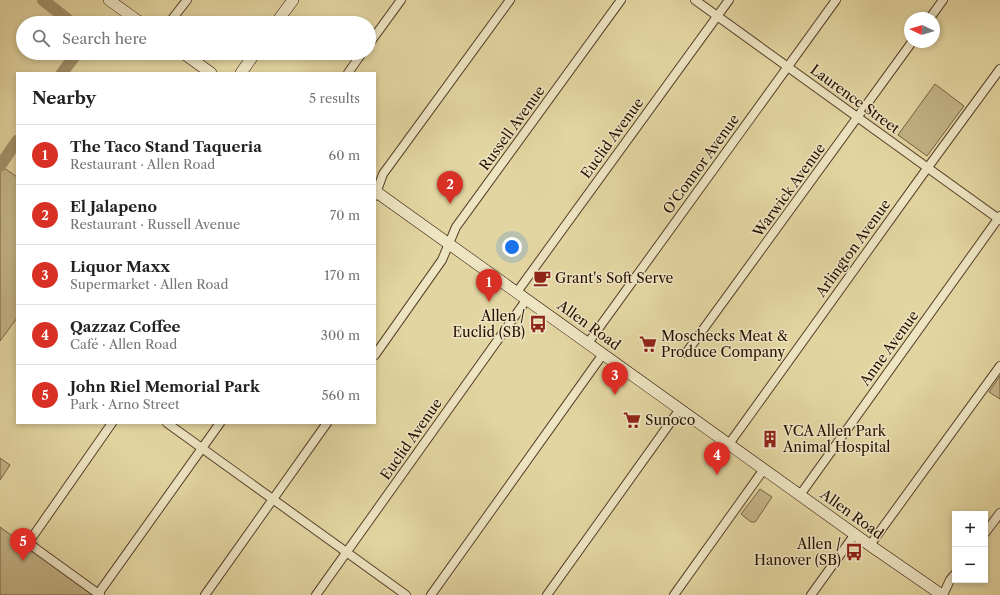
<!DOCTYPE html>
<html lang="en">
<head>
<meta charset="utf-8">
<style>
  body { margin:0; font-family:"Libre Caslon Text",serif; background:#f6f6f6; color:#222 }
  .controls { position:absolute; right:12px; bottom:12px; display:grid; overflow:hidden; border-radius:0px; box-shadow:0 2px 6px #0003 }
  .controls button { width:36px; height:36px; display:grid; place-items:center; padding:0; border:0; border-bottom:1px solid #e0e0e0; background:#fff; color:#222; font:20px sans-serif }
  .compass { position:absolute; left:904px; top:12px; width:36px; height:36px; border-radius:50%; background:#fff; box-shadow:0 2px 6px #0003; rotate:274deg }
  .you { position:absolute; left:512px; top:247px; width:14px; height:14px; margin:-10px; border:3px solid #fff; border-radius:50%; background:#1a73e8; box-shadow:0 0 0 6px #1a73e833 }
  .badge { display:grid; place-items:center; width:26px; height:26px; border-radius:50%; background:#d93025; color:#fff; font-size:13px; font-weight:700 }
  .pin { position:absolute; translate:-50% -33px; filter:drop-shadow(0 1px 2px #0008) }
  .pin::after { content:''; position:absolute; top:21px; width:14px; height:12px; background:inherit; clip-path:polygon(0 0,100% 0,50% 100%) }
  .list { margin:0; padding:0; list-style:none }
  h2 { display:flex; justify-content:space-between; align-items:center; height:52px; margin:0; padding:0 16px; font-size:17px }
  h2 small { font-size:13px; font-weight:400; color:#767676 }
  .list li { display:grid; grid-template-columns:26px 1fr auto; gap:12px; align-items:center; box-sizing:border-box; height:60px; padding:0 16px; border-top:1px solid #e0e0e0 }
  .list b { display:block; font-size:15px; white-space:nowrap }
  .list p { margin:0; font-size:13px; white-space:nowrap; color:#767676 }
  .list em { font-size:13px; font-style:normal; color:#767676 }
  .icon { flex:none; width:22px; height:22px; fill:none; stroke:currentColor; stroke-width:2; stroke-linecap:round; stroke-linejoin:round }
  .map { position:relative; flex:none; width:1000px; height:595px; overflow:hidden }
  .search { position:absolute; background:#fff; box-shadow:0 2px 6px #0003; left:16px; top:16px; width:360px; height:44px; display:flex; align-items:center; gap:10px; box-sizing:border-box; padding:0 14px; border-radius:22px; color:#767676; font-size:15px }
  .panel { position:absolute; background:#fff; box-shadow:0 2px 6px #0003; left:16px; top:72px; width:360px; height:352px; border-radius:0px }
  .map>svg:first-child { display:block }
  .green { fill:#c3b386; stroke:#766144 }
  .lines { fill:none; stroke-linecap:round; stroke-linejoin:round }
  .river { stroke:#a3926b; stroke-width:12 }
  .street-casing { stroke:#57402a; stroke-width:10 }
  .secondary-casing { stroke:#280f02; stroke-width:12 }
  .street { stroke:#ede4c2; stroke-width:8 }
  .secondary { stroke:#ede4c2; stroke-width:11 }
  .labels { text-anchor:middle; stroke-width:3; stroke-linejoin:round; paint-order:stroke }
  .street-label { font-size:14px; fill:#280f02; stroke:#ede4c2 }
  .poi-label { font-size:14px; fill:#280f02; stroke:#ede4c2; text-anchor:start }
</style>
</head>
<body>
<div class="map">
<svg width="1000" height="595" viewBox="0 0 1000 595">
  <rect width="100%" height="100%" fill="#e3d5a1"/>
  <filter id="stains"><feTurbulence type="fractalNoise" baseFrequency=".005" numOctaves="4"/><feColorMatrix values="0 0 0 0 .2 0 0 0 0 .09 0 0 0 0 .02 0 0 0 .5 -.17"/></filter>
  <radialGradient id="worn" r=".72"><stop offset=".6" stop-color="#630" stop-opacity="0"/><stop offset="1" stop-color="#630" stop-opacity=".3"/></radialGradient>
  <g class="green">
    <polygon points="935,84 964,106 927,156 898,135"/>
    <polygon points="0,165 17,177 17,318 0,341"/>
    <polygon points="1000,376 1000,399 989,392"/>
    <polygon points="0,458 10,465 0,480"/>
    <polygon points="760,489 772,497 756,521 755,522 751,522 741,514"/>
    <polygon points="0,527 93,595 0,595"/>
  </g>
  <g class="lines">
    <g class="river">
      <polyline points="43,0 72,23"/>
      <polyline points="62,73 77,53"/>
      <polyline points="0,166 17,141"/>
    </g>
    <g class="street-casing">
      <g id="street">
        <polyline points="695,0 1000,220"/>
        <polyline points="930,18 943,0"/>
        <polyline points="169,23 187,0"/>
        <polyline points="369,44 401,0"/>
        <polyline points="348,73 362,53"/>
        <polyline points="375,196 383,174 510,0"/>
        <polyline points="517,292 729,0"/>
        <polyline points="588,343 836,0"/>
        <polyline points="686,353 912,42"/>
        <polyline points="375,355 442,260 456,227 621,0"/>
        <polyline points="167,423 406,595"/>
        <polyline points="729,444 923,174 1000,69"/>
        <polyline points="800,495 1000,216"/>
        <polyline points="985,533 1000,513"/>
        <polyline points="870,545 1000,366"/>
        <polyline points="98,594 220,423"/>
        <polyline points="100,595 35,548 31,544 31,539 112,423"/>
        <polyline points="205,595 327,423"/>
        <polyline points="316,595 527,299"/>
        <polyline points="431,595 603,354"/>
        <polyline points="547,595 680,409"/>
        <polyline points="674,595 764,469"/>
        <polyline points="811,595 855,534"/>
        <polyline points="943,595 950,580 955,574"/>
      </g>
    </g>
    <g class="secondary-casing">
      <g id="secondary">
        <polyline points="109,0 141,23"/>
        <polyline points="276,23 293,0"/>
        <polyline points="183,53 211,73"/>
        <polyline points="241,73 255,53"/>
        <polyline points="375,191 871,546 942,595"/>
      </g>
    </g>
    <use href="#street" class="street"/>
    <use href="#secondary" class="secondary"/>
  </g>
  <defs>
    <g id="cafe-bare" transform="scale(1.38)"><path d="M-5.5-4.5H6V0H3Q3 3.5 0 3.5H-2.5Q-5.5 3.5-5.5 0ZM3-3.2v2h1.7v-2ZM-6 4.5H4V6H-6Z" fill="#8f2418" stroke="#ede4c2" stroke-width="2.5" paint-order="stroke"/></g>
    <g id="bus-bare" transform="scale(1.38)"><path d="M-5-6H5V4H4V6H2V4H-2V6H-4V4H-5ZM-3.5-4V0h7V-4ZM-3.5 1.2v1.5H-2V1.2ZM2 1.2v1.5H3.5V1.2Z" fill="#8f2418" stroke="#ede4c2" stroke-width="2.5" paint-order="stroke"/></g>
    <g id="supermarket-bare" transform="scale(1.38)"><path d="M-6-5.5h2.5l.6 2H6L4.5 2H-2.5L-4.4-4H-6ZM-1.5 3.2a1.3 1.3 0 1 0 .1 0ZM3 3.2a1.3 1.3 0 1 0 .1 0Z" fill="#8f2418" stroke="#ede4c2" stroke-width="2.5" paint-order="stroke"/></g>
    <g id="building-bare" transform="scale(1.38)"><path d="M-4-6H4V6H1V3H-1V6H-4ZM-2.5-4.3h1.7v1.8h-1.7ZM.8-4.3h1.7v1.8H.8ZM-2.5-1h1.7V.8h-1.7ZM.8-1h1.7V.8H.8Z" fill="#8f2418" stroke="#ede4c2" stroke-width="2.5" paint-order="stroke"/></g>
  </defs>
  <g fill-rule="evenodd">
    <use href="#cafe-bare" x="542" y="278"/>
    <use href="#bus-bare" x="538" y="324"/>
    <use href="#supermarket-bare" x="648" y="344"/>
    <use href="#supermarket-bare" x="632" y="420"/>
    <use href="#building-bare" x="770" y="439"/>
    <use href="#bus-bare" x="854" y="552"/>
  </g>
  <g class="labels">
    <g class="street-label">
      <text transform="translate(855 99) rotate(36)" y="5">Laurence Street</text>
      <text transform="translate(512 128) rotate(-54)" y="5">Russell Avenue</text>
      <text transform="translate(612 138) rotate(-54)" y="5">Euclid Avenue</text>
      <text transform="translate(701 164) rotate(-54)" y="5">O'Connor Avenue</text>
      <text transform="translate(789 190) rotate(-54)" y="5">Warwick Avenue</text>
      <text transform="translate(853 248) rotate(-54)" y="5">Arlington Avenue</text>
      <text transform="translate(589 325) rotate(36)" y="5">Allen Road</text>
      <text transform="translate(889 348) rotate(-54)" y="5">Anne Avenue</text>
      <text transform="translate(411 439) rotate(-55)" y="5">Euclid Avenue</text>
      <text transform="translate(852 514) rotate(36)" y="5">Allen Road</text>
    </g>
    <g class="poi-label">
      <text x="555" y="283">Grant's Soft Serve</text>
      <text x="525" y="321" text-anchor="end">Allen /<tspan x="525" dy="16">Euclid (SB)</tspan></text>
      <text x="661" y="341">Moschecks Meat &amp;<tspan x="661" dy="16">Produce Company</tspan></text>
      <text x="645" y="425">Sunoco</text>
      <text x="783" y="436">VCA Allen Park<tspan x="783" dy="16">Animal Hospital</tspan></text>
      <text x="841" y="549" text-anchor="end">Allen /<tspan x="841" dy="16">Hanover (SB)</tspan></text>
    </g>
  </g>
  <rect width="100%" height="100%" filter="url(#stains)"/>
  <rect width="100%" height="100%" fill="url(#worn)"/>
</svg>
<div class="controls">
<button>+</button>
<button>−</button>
</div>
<svg class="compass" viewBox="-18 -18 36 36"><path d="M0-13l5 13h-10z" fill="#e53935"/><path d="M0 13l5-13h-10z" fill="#767676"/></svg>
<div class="you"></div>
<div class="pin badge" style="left:489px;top:302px">1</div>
<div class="pin badge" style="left:450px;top:204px">2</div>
<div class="pin badge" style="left:615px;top:395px">3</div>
<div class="pin badge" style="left:717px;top:475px">4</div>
<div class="pin badge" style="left:23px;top:561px">5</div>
<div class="search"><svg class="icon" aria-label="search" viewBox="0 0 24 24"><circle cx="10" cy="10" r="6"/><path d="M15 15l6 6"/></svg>Search here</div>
<section class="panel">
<h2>Nearby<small>5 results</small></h2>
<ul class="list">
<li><span class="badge">1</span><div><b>The Taco Stand Taqueria</b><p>Restaurant · Allen Road</p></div><em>60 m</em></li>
<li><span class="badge">2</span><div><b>El Jalapeno</b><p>Restaurant · Russell Avenue</p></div><em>70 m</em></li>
<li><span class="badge">3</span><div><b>Liquor Maxx</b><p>Supermarket · Allen Road</p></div><em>170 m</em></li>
<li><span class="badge">4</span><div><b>Qazzaz Coffee</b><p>Café · Allen Road</p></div><em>300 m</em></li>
<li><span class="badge">5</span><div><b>John Riel Memorial Park</b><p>Park · Arno Street</p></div><em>560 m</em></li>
</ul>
</section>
</div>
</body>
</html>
